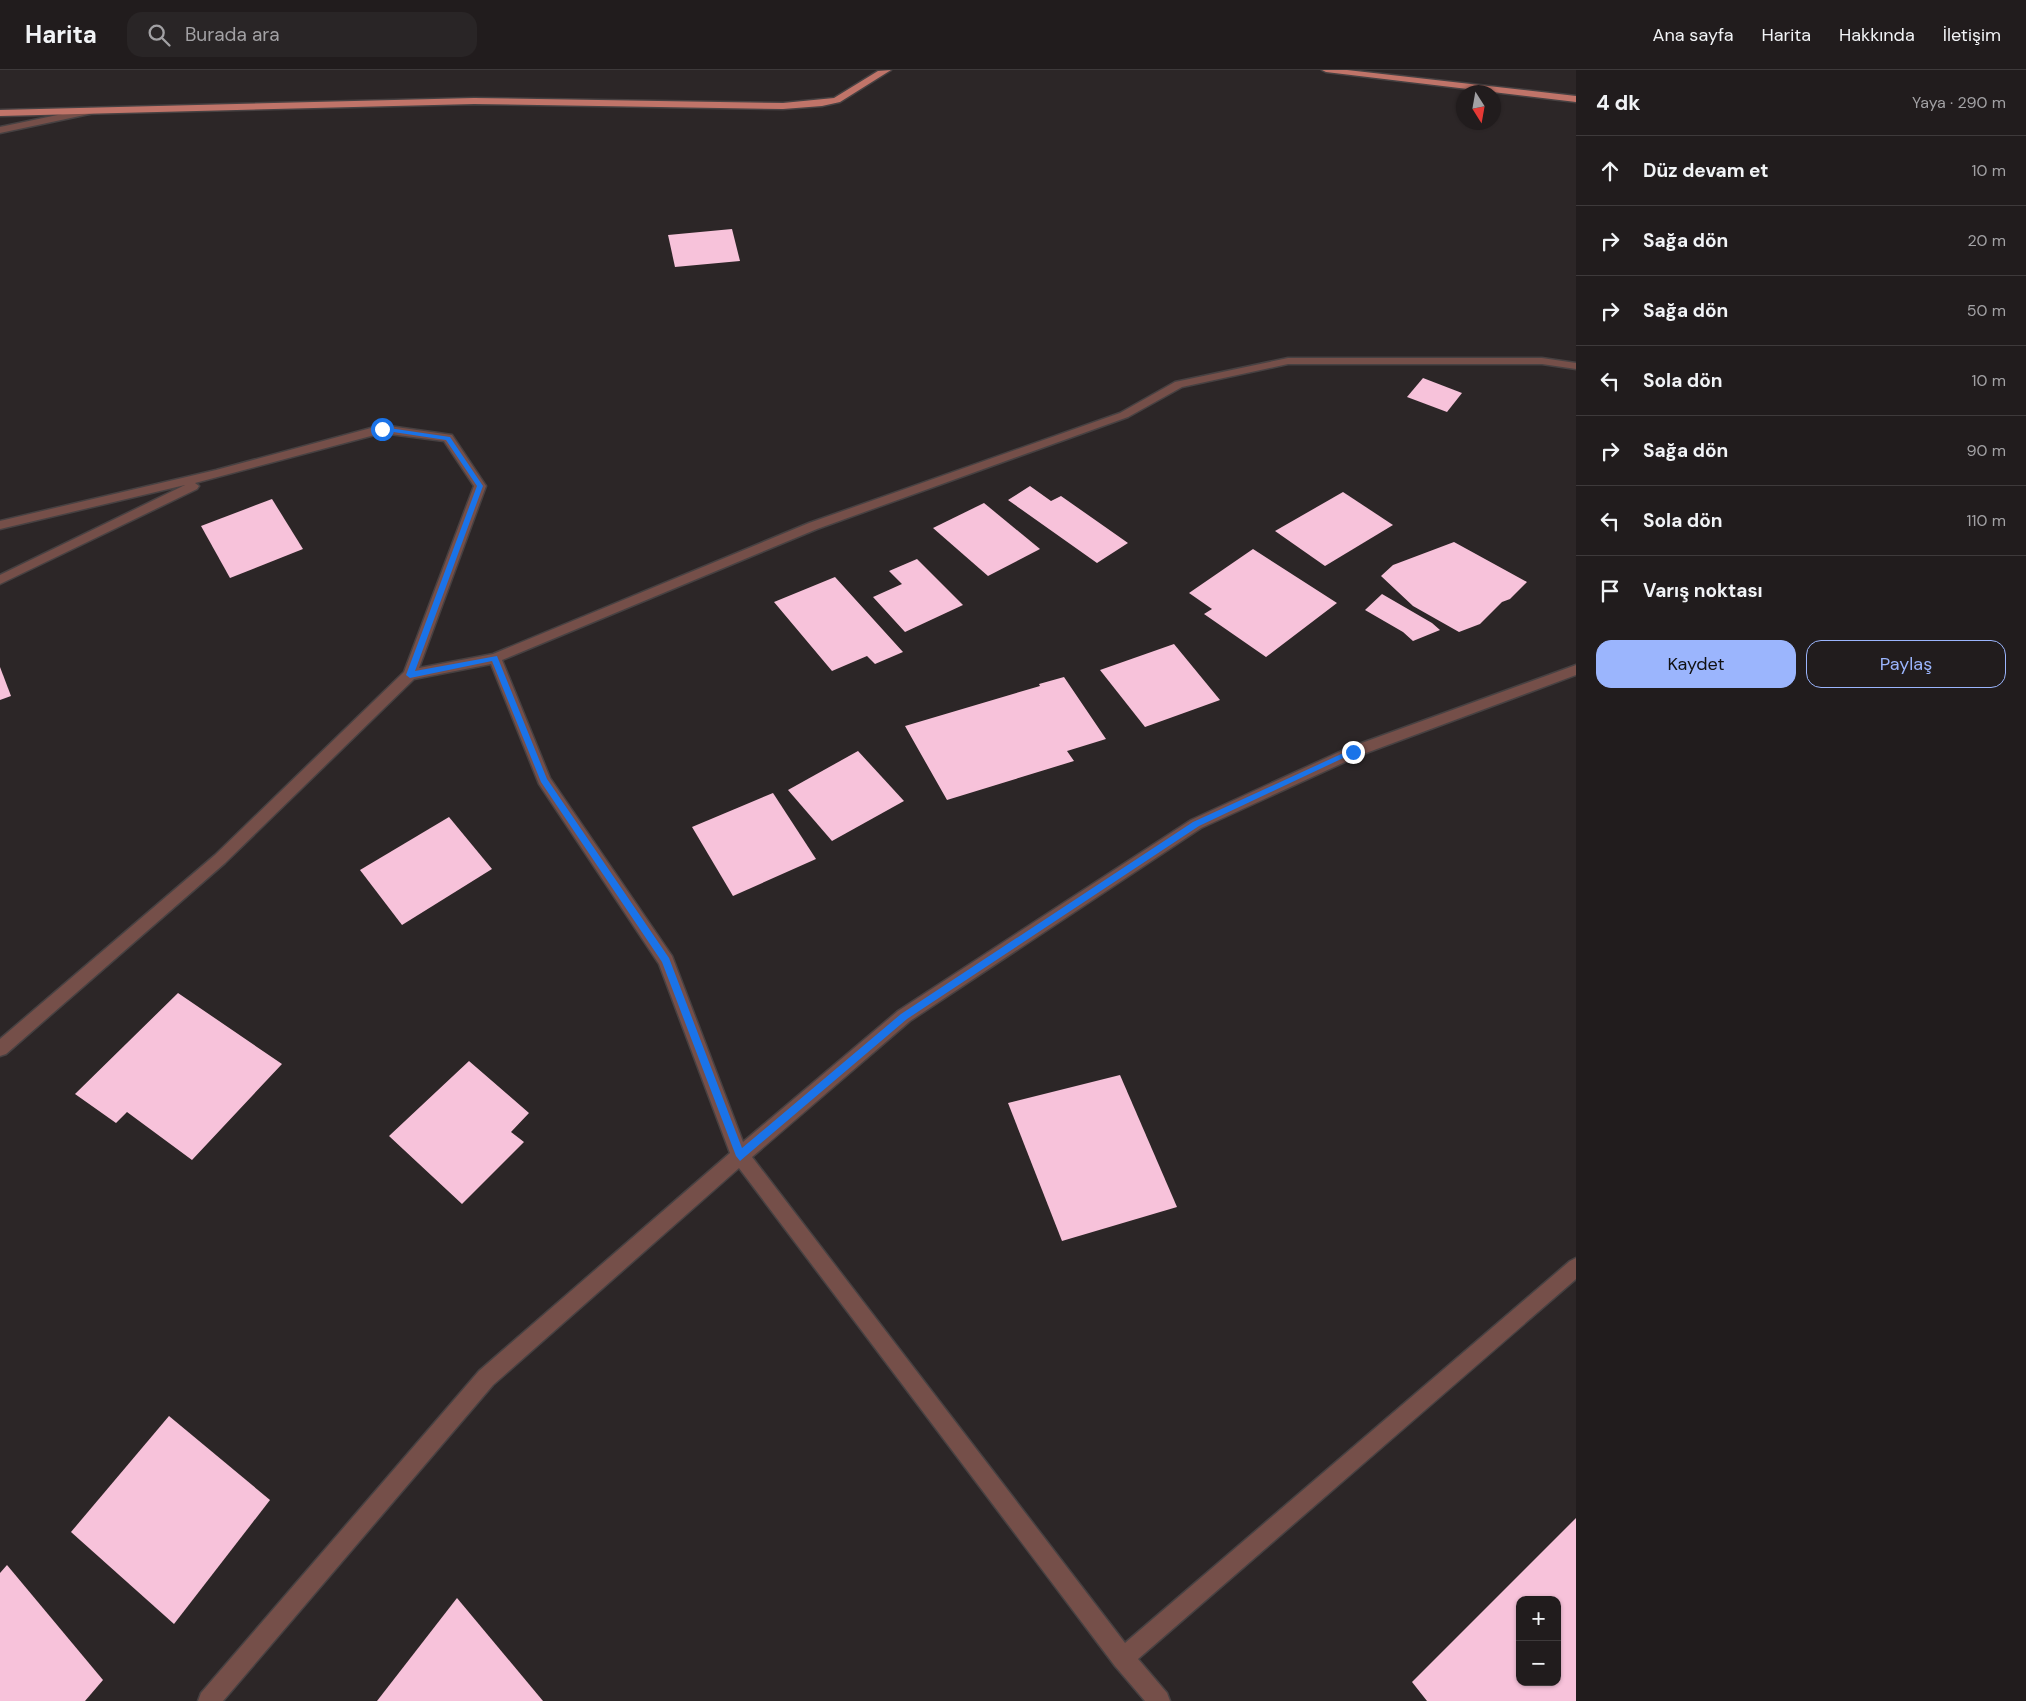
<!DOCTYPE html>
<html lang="tr">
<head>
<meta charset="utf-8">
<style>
  body { margin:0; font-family:"DM Sans",sans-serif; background:#292526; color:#f1f3f6 }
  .controls { position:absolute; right:15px; bottom:15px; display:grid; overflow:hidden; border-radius:10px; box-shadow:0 1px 4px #0004 }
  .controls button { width:45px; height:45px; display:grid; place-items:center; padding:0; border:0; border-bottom:1px solid #3e3a3b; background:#211c1d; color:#f1f3f6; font:25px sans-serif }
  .compass { position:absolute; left:1456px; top:15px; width:45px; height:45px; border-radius:50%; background:#211c1d; box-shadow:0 1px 4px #0004; rotate:169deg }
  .stop { position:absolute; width:15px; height:15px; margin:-11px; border:4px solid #1a73e8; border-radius:50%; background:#fff }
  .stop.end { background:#1a73e8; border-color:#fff; box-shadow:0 1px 5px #0008 }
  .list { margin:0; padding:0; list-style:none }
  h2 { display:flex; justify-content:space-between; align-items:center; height:65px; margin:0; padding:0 20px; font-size:21px }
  h2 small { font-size:16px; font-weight:400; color:#a2a1a4 }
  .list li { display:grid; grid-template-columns:32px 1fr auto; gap:15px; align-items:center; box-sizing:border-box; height:70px; padding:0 20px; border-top:1px solid #3e3a3b }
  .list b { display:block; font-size:19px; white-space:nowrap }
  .list em { font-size:16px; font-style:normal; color:#a2a1a4 }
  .actions { display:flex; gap:10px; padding:15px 20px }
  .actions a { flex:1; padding:11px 0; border:1px solid #9bb5fd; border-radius:15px; text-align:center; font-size:18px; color:#9bb5fd }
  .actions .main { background:#9bb5fd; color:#111 }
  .icon { flex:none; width:28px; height:28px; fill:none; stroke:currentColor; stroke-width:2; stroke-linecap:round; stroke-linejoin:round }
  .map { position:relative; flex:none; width:1576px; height:1631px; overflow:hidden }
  header { display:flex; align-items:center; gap:30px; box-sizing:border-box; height:70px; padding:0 25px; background:#211c1d; border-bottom:1px solid #3e3a3b }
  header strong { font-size:24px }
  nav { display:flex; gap:28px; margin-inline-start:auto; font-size:18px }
  .search { width:350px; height:45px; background:#292526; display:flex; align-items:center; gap:12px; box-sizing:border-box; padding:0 18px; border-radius:15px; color:#a2a1a4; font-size:19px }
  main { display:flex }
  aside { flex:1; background:#211c1d }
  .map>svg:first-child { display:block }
  .building { fill:#f7c2da; fill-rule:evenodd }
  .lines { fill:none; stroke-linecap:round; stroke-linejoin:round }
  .minor-casing { stroke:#474142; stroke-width:3 }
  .major-casing { stroke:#474142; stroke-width:3 }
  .minor { fill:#754f49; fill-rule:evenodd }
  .major { fill:#c07469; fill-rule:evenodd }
  .route { fill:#1a73e8 }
</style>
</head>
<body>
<header>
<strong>Harita</strong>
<div class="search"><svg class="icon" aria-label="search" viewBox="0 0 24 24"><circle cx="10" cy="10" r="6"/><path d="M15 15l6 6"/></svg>Burada ara</div>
<nav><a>Ana sayfa</a><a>Harita</a><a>Hakkında</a><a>İletişim</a></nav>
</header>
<main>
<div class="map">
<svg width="1576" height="1631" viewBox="0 0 1576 1631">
  <rect width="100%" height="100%" fill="#2c2627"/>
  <g class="building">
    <polygon points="732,159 740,191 675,197 668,165"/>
    <polygon points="1423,308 1462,323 1447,342 1407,327"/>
    <polygon points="1030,416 1051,431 1061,426 1128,473 1097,493 1008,430"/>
    <polygon points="1343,422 1393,455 1325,496 1275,461"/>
    <polygon points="272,429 303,479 230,508 201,456"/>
    <polygon points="984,433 1040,479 988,506 933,458"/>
    <polygon points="1454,472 1527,512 1510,529 1502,532 1480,554 1459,562 1413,536 1381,506 1393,495"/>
    <polygon points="1253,479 1337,533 1266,587 1204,544 1212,539 1189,523"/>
    <polygon points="917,489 963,535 905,562 873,527 902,514 889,501"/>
    <polygon points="835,507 903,582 875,594 867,586 832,601 774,532"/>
    <polygon points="1382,524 1432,553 1440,560 1413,571 1403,562 1365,540"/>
    <polygon points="1174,574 1220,630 1145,657 1100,600"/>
    <polygon points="0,597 11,626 0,630"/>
    <polygon points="1064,607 1106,669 1067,681 1074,691 947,730 905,656 1040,616 1039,614"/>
    <polygon points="858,681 904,731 832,771 788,720"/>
    <polygon points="773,723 816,789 733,826 692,757"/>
    <polygon points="449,747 492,799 402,855 360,800"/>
    <polygon points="178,923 282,994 192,1090 127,1042 116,1053 75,1024"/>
    <polygon points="469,991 529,1043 511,1062 524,1072 462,1134 389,1066"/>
    <polygon points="1120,1005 1177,1137 1062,1171 1008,1033"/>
    <polygon points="169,1346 270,1430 174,1554 71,1462"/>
    <path d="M1576 1448V1631H1427L1412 1612ZM1520 1530H1557V1612H1520Z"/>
    <polygon points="7,1495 103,1610 85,1631 0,1631 0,1503"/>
    <polygon points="457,1528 543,1631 377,1631"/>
  </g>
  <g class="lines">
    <g class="minor-casing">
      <g id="minor">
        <polygon points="91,38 95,41 94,43 0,63 0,57"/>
        <polygon points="1288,288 1542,288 1576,293 1576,299 1542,294 1288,294 1182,317 1128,347 817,459 502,590 550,708 672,886 743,1072 898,941 1191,750 1348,678 1576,595 1576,605 1358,686 1201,758 910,951 752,1087 1125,1573 1570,1191 1576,1188 1576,1209 1138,1589 1167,1623 1170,1631 1145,1631 1115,1596 739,1098 493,1315 223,1631 198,1631 201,1623 479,1301 730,1083 659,894 539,714 491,594 414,609 225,793 6,984 0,986 0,969 215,785 404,602 474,416 444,371 382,363 195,413 199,416 197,419 0,514 0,505 185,415 0,459 0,451 216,400 382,355 452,365 486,416 419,598 493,584 809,453 1120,343 1175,312"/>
      </g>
    </g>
    <g class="major-casing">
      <g id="major">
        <polygon points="891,0 840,32 822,36 783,39 474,34 0,46 0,40 474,28 783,33 834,28 878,1"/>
        <polygon points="1322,0 1347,0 1576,26 1576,32 1326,2"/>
      </g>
    </g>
    <use href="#minor" class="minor"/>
    <use href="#major" class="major"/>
  </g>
  <polygon class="route" points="382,357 450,367 483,416 415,601 497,586 547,709 669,888 742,1078 901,944 1193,752 1350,680 1355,680 1356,682 1199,756 907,949 740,1091 736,1086 662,892 541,712 492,591 410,608 406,605 477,416 446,370 380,360"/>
</svg>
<div class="controls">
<button>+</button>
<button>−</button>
</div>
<svg class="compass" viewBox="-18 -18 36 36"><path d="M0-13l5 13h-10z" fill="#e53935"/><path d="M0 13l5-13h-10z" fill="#a2a1a4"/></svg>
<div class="stop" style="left:382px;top:359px"></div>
<div class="stop end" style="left:1353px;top:682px"></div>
</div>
<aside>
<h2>4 dk<small>Yaya · 290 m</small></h2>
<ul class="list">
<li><svg class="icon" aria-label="ahead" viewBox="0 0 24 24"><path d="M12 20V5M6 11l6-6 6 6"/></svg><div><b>Düz devam et</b></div><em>10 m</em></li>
<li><svg class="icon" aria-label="right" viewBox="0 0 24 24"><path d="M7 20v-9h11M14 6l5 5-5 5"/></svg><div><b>Sağa dön</b></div><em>20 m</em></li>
<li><svg class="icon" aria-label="right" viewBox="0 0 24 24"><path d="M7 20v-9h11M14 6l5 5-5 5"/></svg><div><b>Sağa dön</b></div><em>50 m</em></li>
<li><svg class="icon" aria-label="left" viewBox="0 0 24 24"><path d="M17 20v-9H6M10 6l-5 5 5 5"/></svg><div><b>Sola dön</b></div><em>10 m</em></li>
<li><svg class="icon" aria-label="right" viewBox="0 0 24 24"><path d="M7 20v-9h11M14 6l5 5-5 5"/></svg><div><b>Sağa dön</b></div><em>90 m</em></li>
<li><svg class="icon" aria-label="left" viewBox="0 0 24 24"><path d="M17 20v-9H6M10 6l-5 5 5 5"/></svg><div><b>Sola dön</b></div><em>110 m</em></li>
<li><svg class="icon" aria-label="arrive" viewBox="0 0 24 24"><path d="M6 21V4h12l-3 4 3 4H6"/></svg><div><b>Varış noktası</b></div></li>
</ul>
<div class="actions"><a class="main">Kaydet</a><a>Paylaş</a></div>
</aside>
</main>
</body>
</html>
